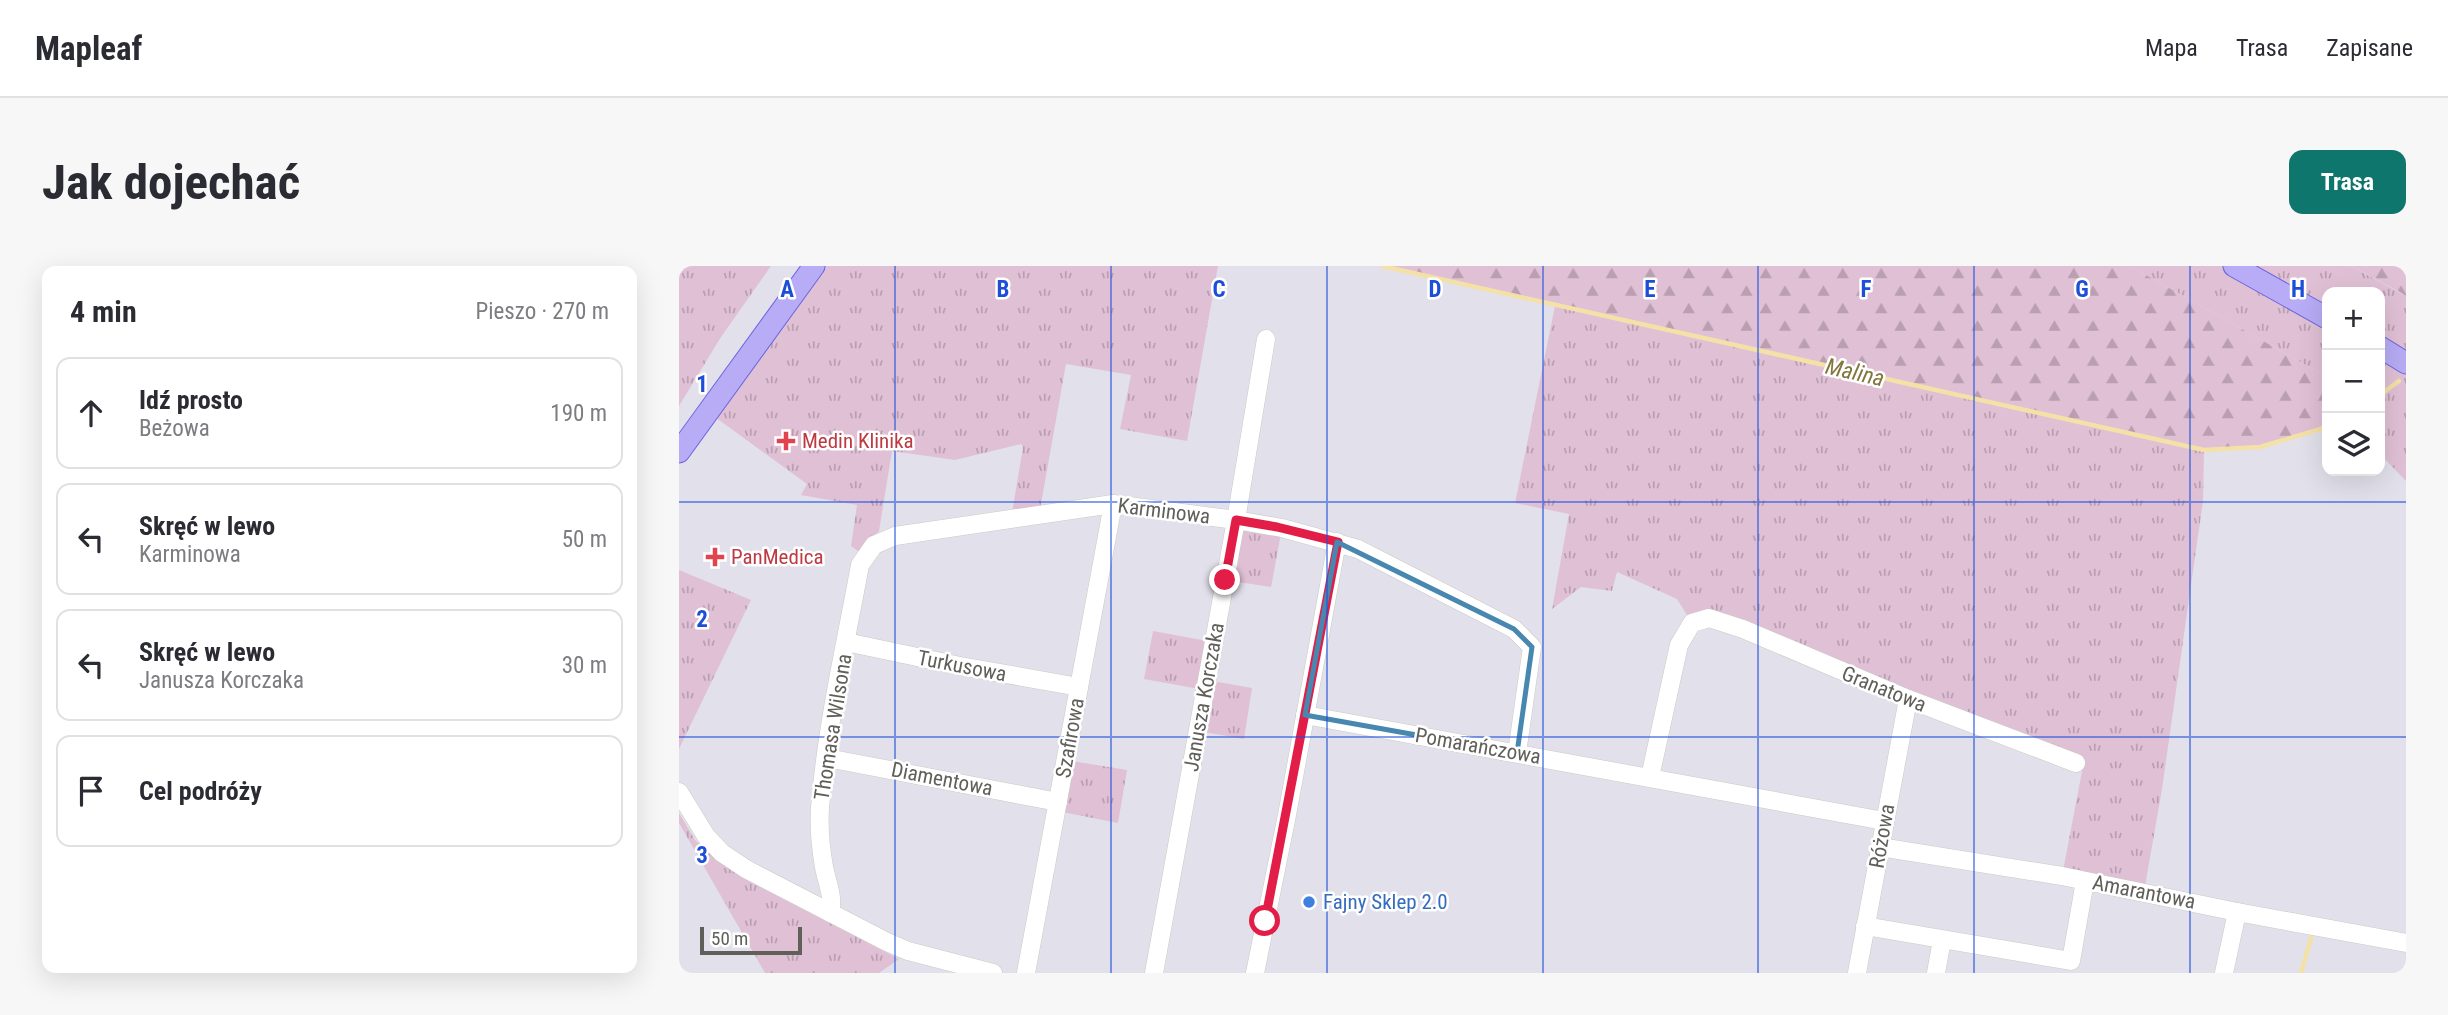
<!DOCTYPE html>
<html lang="pl">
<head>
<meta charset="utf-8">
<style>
  body { margin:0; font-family:"Roboto Condensed",sans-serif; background:#f7f7f7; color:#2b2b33 }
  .controls { position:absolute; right:21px; top:21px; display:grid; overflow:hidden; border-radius:14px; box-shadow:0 7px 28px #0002 }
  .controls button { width:63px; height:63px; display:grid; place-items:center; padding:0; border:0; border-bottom:2px solid #e1e1e2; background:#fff; color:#2b2b33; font:35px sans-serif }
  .scale { position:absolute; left:21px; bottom:18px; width:102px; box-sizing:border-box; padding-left:7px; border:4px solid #605f5a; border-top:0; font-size:19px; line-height:24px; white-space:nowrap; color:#605f5a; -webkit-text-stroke:5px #fff; paint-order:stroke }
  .stop { position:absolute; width:21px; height:21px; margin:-16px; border:5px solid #e11d48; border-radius:50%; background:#fff }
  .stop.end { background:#e11d48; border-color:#fff; box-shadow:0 2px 7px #0008 }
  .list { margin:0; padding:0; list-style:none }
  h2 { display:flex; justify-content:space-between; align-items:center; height:91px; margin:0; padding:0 28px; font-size:30px }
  h2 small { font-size:23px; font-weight:400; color:#7c7c81 }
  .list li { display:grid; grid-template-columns:46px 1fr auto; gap:21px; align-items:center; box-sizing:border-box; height:112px; margin:0 14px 14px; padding:0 14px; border:2px solid #e1e1e2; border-radius:14px }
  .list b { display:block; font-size:26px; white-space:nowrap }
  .list p { margin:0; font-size:23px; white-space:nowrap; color:#7c7c81 }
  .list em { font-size:23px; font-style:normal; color:#7c7c81 }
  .icon { flex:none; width:38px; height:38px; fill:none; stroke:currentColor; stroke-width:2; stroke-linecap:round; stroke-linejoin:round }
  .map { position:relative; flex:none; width:1727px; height:707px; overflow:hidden; border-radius:14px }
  header { display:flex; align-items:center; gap:42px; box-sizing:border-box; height:98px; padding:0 35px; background:#fff; border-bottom:2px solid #e1e1e2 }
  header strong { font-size:33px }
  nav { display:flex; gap:38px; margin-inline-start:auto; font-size:24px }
  .intro { display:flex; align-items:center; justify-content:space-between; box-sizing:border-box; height:168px; padding:0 42px }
  h1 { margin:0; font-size:49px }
  .button { padding:18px 32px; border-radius:14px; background:#0f766e; color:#fff; font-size:24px; font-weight:700 }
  main { display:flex; gap:42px; padding:0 42px }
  aside { flex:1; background:#fff; border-radius:14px; box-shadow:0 7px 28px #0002 }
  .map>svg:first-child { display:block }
  .grass { fill:url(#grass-tufts) }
  .forest { fill:url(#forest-firs) }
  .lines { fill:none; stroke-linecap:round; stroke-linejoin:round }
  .stream { stroke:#f4e1a7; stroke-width:4.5 }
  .minor-casing { stroke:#cacac4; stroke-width:19 }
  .major-casing { stroke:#6a65e0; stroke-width:23 }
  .minor { stroke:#fff; stroke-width:18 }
  .major { stroke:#b7acf5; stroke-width:21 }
  .route { stroke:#e11d48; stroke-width:9 }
  .marked { fill:none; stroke:#4887af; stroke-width:5; stroke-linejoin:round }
  .grid { fill:none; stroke:#1d4ed8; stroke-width:2; stroke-opacity:0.55 }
  .health-dot { fill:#e0444e; stroke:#fff; stroke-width:2.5 }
  .shop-dot { fill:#3f7fe0; stroke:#fff; stroke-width:2.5 }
  .labels { text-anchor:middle; stroke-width:5; stroke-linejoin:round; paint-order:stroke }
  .health-label { font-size:21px; fill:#be3a42; stroke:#fff; text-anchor:start }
  .street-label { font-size:21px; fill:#605f5a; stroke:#fff }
  .shop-label { font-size:21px; fill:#366cbe; stroke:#fff; text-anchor:start }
  .water-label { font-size:23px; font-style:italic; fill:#82763c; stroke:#fff }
  .grid-label { font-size:23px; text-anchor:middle; font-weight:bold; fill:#1d4ed8; stroke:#fff; stroke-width:5; stroke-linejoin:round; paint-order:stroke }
</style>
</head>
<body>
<header>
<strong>Mapleaf</strong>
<nav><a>Mapa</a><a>Trasa</a><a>Zapisane</a></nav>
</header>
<div class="intro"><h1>Jak dojechać</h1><a class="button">Trasa</a></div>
<main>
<aside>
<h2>4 min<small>Pieszo · 270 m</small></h2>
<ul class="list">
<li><svg class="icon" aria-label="ahead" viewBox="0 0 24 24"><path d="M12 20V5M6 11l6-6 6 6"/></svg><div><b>Idź prosto</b><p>Beżowa</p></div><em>190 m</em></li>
<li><svg class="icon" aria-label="left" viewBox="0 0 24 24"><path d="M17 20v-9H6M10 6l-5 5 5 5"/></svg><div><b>Skręć w lewo</b><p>Karminowa</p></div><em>50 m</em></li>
<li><svg class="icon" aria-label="left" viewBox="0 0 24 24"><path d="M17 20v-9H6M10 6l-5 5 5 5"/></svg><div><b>Skręć w lewo</b><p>Janusza Korczaka</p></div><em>30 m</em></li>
<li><svg class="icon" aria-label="arrive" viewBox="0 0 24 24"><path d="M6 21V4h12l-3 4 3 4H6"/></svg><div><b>Cel podróży</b></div></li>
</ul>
</aside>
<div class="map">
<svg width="1727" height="707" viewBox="0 0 1727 707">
  <defs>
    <pattern id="grass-tufts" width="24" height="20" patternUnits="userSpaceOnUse" patternTransform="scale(1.75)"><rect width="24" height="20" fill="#e0c0d5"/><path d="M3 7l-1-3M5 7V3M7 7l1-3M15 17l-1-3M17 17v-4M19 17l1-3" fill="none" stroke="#b99fb0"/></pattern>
    <pattern id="forest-firs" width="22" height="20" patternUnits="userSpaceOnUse" patternTransform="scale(1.75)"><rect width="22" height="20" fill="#e0c0d5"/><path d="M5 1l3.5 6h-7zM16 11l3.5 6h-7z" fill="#b99fb0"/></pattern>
  </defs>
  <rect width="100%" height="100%" fill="#e2e1eb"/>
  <g class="grass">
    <polygon points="0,0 92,0 42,71 0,140"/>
    <polygon points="143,0 539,0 508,175 441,163 452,109 387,98 360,249 332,253 344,181 342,178 276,194 213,185 200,265 179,285 172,280 178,239 122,229 128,218 29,146"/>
    <polygon points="1451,0 1672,0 1727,30 1727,215 1701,188 1701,26 1648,26 1648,111"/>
    <polygon points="876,40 1525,184 1524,235 1483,523 1465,626 1383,610 1404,500 1064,363 1013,357 998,333 938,306 933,325 902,321 873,343 890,248 836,237"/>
    <polygon points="557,254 603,262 592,321 546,314"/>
    <polygon points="0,304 72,334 0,483"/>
    <polygon points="474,365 534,376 528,414 573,422 565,473 519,465 526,424 465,413"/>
    <polygon points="387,494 448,504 439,557 378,545"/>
    <polygon points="0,547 16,574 33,590 62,611 220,693 200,707 86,707 4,564 0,557"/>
  </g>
  <g class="forest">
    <polygon points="703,0 1451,0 1648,111 1648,161 1581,181 1525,184"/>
    <polygon points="1672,0 1727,0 1727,30 1721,26"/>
  </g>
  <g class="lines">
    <g class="stream">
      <polyline points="703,0 1525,184 1581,181 1648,161"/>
      <polyline points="1701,129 1720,115"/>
      <polyline points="1622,707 1633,669"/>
    </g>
    <g class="minor-casing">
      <g id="minor">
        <polyline points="167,376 281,400 400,421"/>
        <polyline points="626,449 1205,555"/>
        <polyline points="148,492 379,536"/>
        <polyline points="971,511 1000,379 1013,357 1030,352 1064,363 1229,433 1397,497"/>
        <polyline points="0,526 27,570 43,587 67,603 208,676 229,685 314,707"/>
        <polyline points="1201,581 1383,610 1558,646 1727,677"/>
        <path d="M151 647C155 630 148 617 145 601 141 578 139 554 142 531 149 453 167 376 181 299L195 279 216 270 434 238 557 254 603 262 679 283 835 363 853 381 838 487"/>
        <polyline points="1186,660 1392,695 1406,615"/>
        <polyline points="347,707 434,238"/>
        <polyline points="475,707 557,254 587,73"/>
        <polyline points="576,707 608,549 658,276"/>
        <polyline points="1178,707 1229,433"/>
        <polyline points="1257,707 1263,674"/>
        <polyline points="1545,707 1558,646"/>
      </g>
    </g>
    <g class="major-casing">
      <g id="major">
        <polyline points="1555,0 1648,52"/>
        <polyline points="1701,81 1727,97"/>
        <polyline points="0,186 135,0"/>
      </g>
    </g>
    <use href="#minor" class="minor"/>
    <use href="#major" class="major"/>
  </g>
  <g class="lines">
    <polyline class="route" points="546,314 557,254 598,261 659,276 586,655"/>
  </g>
  <path class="marked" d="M658 276 835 363 853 381 838 487 626 449Z"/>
  <path class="grid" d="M216 0V707M432 0V707M648 0V707M864 0V707M1079 0V707M1295 0V707M1511 0V707M0 236H1727M0 471H1727"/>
  <g class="health-dot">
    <path d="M103.5 164.5h7v7h7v7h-7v7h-7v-7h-7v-7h7z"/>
    <path d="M32.5 280.5h7v7h7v7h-7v7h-7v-7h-7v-7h7z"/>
  </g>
  <circle class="shop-dot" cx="630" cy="636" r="7"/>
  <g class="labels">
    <g class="health-label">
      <text x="123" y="182">Medin Klinika</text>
      <text x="52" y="298">PanMedica</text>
    </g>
    <g class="street-label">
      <text transform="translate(485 245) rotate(7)" y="7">Karminowa</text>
      <text transform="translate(283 400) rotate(11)" y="7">Turkusowa</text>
      <text transform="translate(1205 423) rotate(22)" y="7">Granatowa</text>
      <text transform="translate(525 431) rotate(-80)" y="7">Janusza Korczaka</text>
      <text transform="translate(154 461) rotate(-81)" y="7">Thomasa Wilsona</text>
      <text transform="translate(391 472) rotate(-80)" y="7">Szafirowa</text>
      <text transform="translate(799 480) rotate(10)" y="7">Pomarańczowa</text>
      <text transform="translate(263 513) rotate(11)" y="7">Diamentowa</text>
      <text transform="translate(1203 570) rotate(-80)" y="7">Różowa</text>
      <text transform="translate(1465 626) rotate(11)" y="7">Amarantowa</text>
    </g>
    <g class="shop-label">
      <text x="644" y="643">Fajny Sklep 2.0</text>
    </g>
    <g class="water-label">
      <text transform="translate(1176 106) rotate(13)" y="8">Malina</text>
    </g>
  </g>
  <g class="grid-label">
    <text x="108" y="31">A</text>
    <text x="324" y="31">B</text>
    <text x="540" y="31">C</text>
    <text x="756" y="31">D</text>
    <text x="971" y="31">E</text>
    <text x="1187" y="31">F</text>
    <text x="1403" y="31">G</text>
    <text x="1619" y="31">H</text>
    <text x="23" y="126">1</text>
    <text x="23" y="361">2</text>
    <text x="23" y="597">3</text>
  </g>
</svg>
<div class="controls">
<button>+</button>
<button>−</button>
<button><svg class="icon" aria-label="layers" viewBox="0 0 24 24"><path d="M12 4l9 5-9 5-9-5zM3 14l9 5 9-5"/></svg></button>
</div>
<div class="scale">50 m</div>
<div class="stop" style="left:586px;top:655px"></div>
<div class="stop end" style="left:546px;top:314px"></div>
</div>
</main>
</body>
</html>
